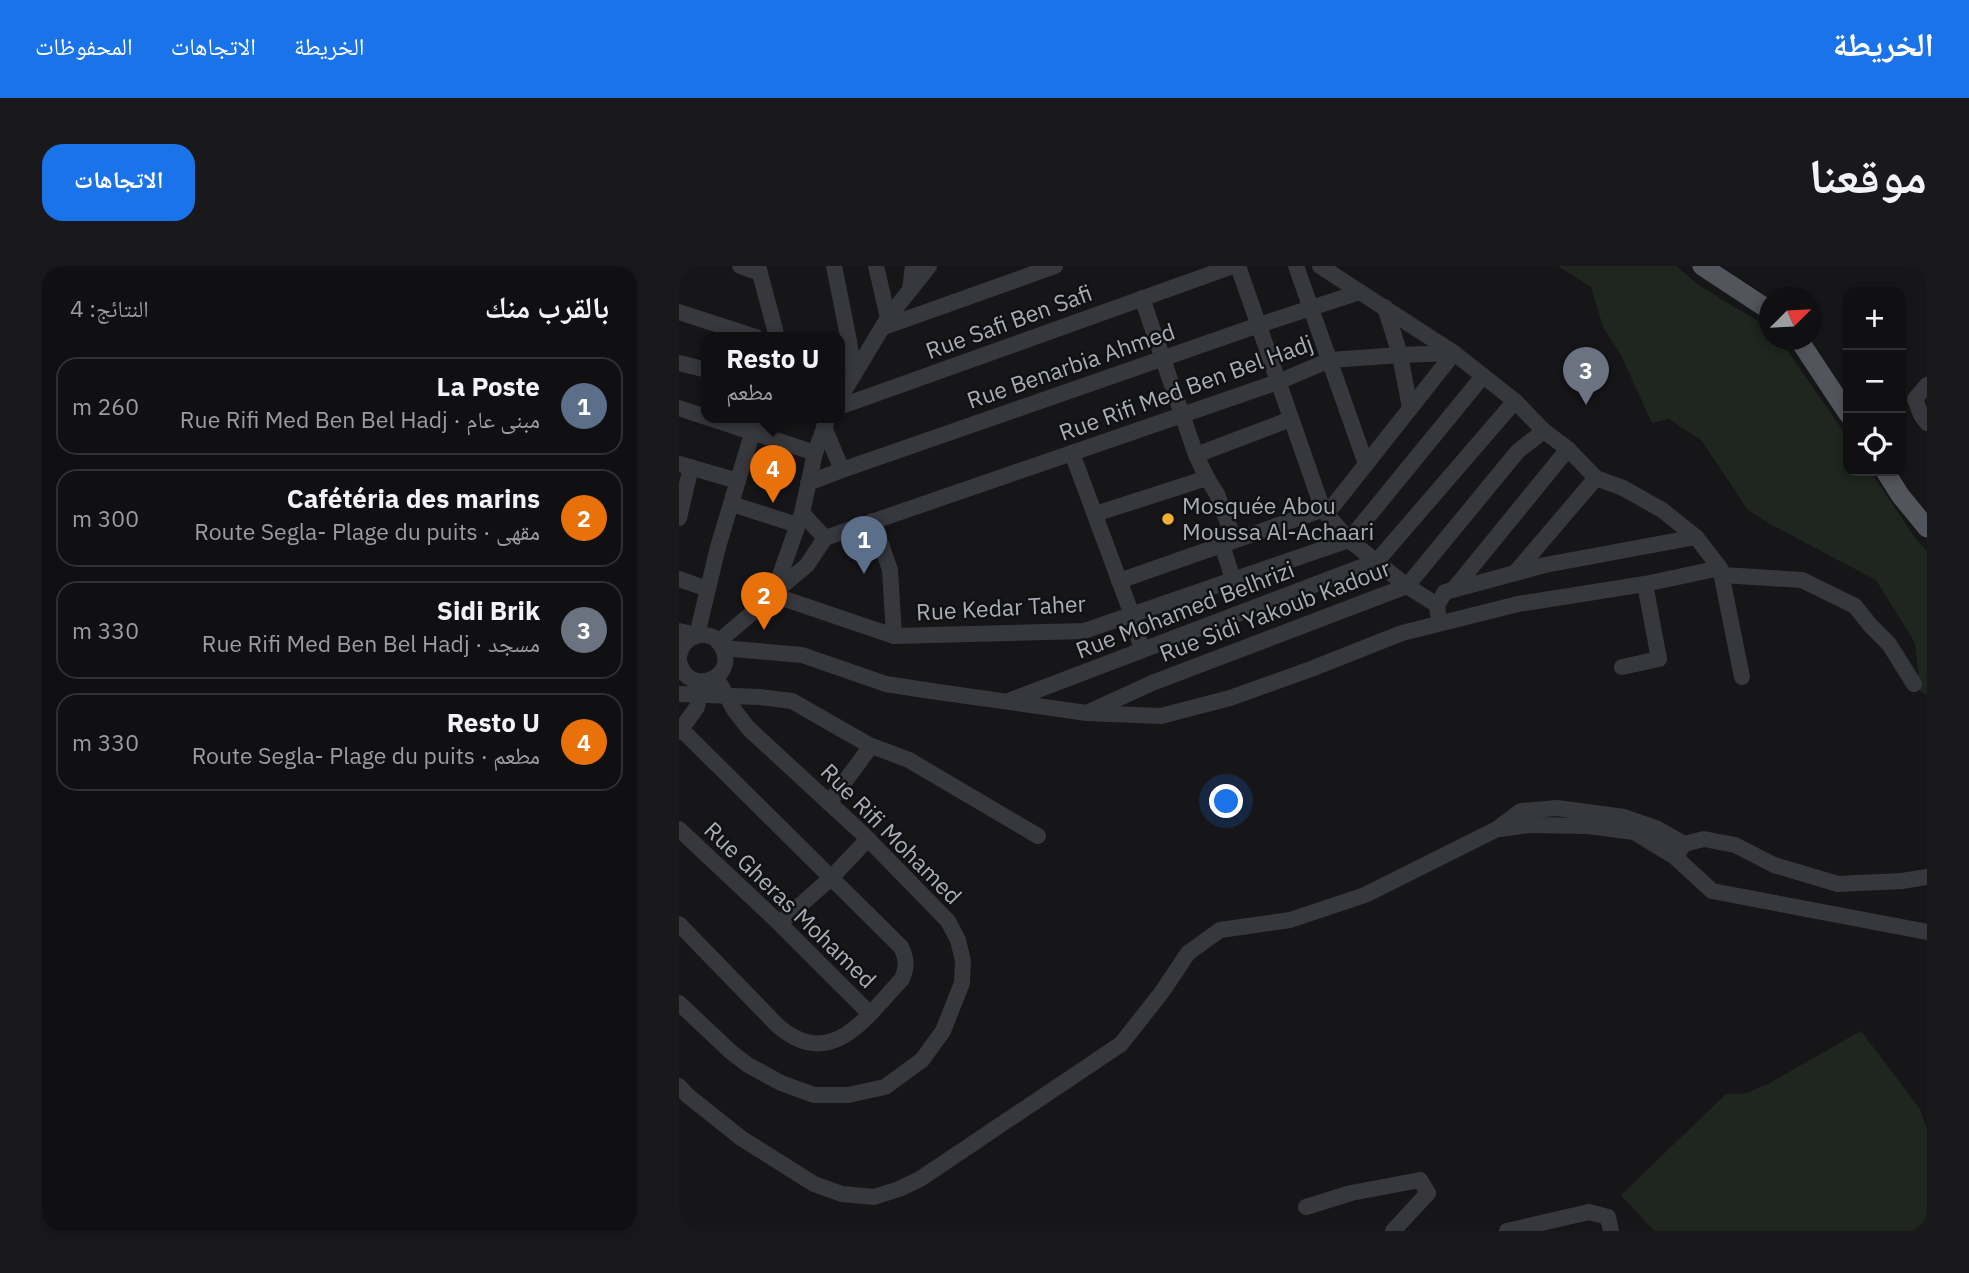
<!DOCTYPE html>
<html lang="ar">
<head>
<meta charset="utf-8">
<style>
  body { margin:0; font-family:"IBM Plex Sans","Noto Naskh Arabic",sans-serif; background:#19191b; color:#f1f3f6; direction:rtl }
  .controls { position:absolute; right:21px; top:21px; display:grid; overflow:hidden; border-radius:14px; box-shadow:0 4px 10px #0003 }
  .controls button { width:63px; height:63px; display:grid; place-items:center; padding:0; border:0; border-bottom:2px solid #303032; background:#101012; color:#f1f3f6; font:35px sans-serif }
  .compass { position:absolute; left:1080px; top:21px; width:63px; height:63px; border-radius:50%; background:#101012; box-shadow:0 4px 10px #0003; rotate:66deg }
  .you { position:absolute; left:548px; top:536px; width:24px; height:24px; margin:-18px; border:5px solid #fff; border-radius:50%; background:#1a73e8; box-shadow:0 0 0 10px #1a73e833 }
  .badge { display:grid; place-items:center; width:46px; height:46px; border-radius:50%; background:#1a73e8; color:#fff; font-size:23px; font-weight:700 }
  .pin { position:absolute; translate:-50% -58px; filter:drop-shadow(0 2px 4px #0008) }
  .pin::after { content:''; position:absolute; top:37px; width:24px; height:21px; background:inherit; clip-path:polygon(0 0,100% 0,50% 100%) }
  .popup { position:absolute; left:22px; top:66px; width:144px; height:91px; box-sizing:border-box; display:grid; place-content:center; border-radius:14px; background:#101012; filter:drop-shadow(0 2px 5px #0005); font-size:23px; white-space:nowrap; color:#9c9d9f }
  .popup b { font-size:26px; color:#f1f3f6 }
  .popup::after { content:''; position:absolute; left:50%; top:100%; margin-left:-14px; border:14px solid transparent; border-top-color:#101012 }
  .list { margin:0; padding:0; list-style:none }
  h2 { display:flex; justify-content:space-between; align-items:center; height:91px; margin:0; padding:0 28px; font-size:30px }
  h2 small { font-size:23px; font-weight:400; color:#9c9d9f }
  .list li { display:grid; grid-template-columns:46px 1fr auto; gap:21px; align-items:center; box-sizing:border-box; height:98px; margin:0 14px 14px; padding:0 14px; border:2px solid #303032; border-radius:21px }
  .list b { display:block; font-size:26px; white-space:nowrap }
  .list p { margin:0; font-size:23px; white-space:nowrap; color:#9c9d9f }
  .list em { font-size:23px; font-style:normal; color:#9c9d9f }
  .icon { flex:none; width:38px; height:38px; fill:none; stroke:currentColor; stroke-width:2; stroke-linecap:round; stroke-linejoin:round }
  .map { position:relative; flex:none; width:1248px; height:965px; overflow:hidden; direction:ltr; border-radius:21px }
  header { display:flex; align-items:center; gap:42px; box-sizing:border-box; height:98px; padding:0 35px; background:#1a73e8; color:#fff }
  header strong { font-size:33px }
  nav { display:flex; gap:38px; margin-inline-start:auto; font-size:24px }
  .intro { display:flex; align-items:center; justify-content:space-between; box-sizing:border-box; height:168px; padding:0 42px }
  h1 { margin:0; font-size:49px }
  .button { padding:18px 32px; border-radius:21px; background:#1a73e8; color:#fff; font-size:24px; font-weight:700 }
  main { display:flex; gap:42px; padding:0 42px }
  aside { flex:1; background:#101012; border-radius:21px; box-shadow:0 4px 10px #0003 }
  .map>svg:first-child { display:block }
  .green { fill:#1e261f }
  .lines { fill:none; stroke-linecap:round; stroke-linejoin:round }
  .minor { stroke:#37383d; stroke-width:16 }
  .major { stroke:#53555c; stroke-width:19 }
  .poi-dot { fill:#f2b134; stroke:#111113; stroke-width:2.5 }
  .labels { text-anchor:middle; stroke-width:5; stroke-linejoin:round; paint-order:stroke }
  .street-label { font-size:23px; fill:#a8adb8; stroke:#111113 }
  .poi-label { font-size:23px; fill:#a8adb8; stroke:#111113; text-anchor:start }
</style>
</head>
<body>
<header>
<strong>الخريطة</strong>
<nav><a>الخريطة</a><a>الاتجاهات</a><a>المحفوظات</a></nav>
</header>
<div class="intro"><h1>موقعنا</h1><a class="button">الاتجاهات</a></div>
<main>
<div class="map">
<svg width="1248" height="965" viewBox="0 0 1248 965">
  <rect width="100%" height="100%" fill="#161618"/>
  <g class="green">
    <polygon points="879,0 997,0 1021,20 1090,62 1090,74 1101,74 1169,172 1169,205 1191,205 1237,273 1248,285 1248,429 1241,425 1236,377 1197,314 1091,258 1069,244 1022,174 990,153 973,157 942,89 924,61 912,21"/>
    <polygon points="1182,765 1241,843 1248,863 1248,965 975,965 942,929 1047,828 1065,828 1087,819"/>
  </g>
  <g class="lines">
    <g class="minor">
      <polyline points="61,0 81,7"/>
      <polyline points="79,0 98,71"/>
      <polyline points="155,0 170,75 175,109"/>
      <polyline points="197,0 209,52"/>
      <polyline points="559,0 644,244 670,274 728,320 758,339"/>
      <polyline points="617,0 687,198"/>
      <polyline points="232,23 250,0"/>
      <polyline points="463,32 517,189 528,212 538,228 555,273"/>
      <polyline points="706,41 721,89 731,142"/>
      <polyline points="0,46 77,71"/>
      <polyline points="205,61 376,0"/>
      <polyline points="0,97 28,104"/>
      <polyline points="1248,119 1236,133 1242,149 1248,157"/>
      <polyline points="160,133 209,52 231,24 234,0"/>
      <polyline points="160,141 554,0"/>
      <polyline points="0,142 136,187"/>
      <polyline points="145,161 163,204 580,59 681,26"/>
      <polyline points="393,187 453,349 463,384"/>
      <polyline points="517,189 612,153"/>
      <polyline points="0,198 59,215"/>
      <polyline points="129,217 163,204"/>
      <polyline points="53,238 118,259"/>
      <polyline points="123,247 146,272 599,116 651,94 721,89 775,87 836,135 865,165 889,183 917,212 944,222 983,244 1017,271 1041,302 1063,411"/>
      <polyline points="416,248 528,212"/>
      <polyline points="0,252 12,201"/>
      <polyline points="194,255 211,304 215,370"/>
      <polyline points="543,278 554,314"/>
      <polyline points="836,307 917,212"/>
      <polyline points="1043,309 1123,314 1176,340 1191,359 1210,378 1235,418"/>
      <polyline points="0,313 29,323"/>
      <polyline points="440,315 654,240 775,87 641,0"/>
      <polyline points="774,324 889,183"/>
      <polyline points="95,327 128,299 146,272"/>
      <polyline points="94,329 215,370 405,365 670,274 804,110"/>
      <polyline points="759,348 758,339 766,326 866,299 1017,271"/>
      <polyline points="0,365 18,369 39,281 78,151"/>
      <polyline points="39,376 94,329 123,247 136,187 147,157"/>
      <polyline points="44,382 123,389 207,418 252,425 408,447 482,450 551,432 632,403 723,367 839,338 966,318 1041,302"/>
      <path d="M0 391C2 377 12 368 26 369 34 370 40 374 43 381 60 413 8 432 0 395"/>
      <polyline points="943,401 980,393 966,318"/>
      <polyline points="0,428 81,431 113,435 190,479 230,494 359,570"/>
      <polyline points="332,434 698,295 836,135"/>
      <polyline points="412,445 473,417 728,320 839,185 865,165"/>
      <polyline points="0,466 18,441 23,419"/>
      <polyline points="150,537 192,480"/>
      <polyline points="0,563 98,655 190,747"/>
      <polyline points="821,563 851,559 909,560 955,566 996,591 1033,625 1248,666"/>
      <polyline points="999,587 1005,578 1025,573 1056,579 1095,599 1159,618 1223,615 1248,611"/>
      <polyline points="101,657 152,612 189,573"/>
      <path d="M0 658 99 760C153 806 187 751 223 713 228 701 228 693 222 681L2 463"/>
      <polyline points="0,737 52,786 69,799 102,817 135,829 169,829 206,821 243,794 264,765 283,717 284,695 279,674 269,655 184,568 69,462 56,445 37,411"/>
      <polyline points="0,820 8,829 62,872 135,918 163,928 195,931 220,923 241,913 442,778 483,726 509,687 541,664 611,654 686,629 818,563 842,545 878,542 945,551 977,562 1005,578"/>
      <polyline points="627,941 672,927 741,914 749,927 714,965"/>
      <polyline points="828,965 910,946 929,951 932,965"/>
    </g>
    <g class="major">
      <polyline points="1023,0 1090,44"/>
      <polyline points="1120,74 1169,148"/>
      <polyline points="1206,205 1221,229 1248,262"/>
    </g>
  </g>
  <circle class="poi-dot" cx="489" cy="253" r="7"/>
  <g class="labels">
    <g class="street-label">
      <text transform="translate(330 56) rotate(-20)" y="8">Rue Safi Ben Safi</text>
      <text transform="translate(392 100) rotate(-19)" y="8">Rue Benarbia Ahmed</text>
      <text transform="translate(507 122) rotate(-20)" y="8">Rue Rifi Med Ben Bel Hadj</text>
      <text transform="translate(322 342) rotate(-3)" y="8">Rue Kedar Taher</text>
      <text transform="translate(506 344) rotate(-21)" y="8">Rue Mohamed Belhrizi</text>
      <text transform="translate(596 345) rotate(-21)" y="8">Rue Sidi Yakoub Kadour</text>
      <text transform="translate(212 568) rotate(45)" y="8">Rue Rifi Mohamed</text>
      <text transform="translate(111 639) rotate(44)" y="8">Rue Gheras Mohamed</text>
    </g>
    <g class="poi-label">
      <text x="503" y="248">Mosquée Abou<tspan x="503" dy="26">Moussa Al-Achaari</tspan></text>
    </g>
  </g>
</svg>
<div class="controls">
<button>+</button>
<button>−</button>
<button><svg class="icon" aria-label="locate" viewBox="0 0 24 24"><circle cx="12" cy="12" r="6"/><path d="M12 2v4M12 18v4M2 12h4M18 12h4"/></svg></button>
</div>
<svg class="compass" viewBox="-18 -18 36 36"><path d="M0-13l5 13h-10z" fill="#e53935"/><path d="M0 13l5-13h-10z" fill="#9c9d9f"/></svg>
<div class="you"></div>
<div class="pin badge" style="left:185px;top:308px;background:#5c6f8a">1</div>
<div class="pin badge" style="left:85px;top:364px;background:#e8710a">2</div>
<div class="pin badge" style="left:907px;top:139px;background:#6b7280">3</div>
<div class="pin badge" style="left:94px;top:237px;background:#e8710a">4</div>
<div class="popup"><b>Resto U</b>مطعم</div>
</div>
<aside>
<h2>بالقرب منك<small>النتائج: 4</small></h2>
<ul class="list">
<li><span class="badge" style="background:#5c6f8a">1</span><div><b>La Poste</b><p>مبنى عام · Rue Rifi Med Ben Bel Hadj</p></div><em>260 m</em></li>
<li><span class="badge" style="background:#e8710a">2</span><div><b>Cafétéria des marins</b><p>مقهى · Route Segla- Plage du puits</p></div><em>300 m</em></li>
<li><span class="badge" style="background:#6b7280">3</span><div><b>Sidi Brik</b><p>مسجد · Rue Rifi Med Ben Bel Hadj</p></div><em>330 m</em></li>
<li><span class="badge" style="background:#e8710a">4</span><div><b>Resto U</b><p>مطعم · Route Segla- Plage du puits</p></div><em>330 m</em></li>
</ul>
</aside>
</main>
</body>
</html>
